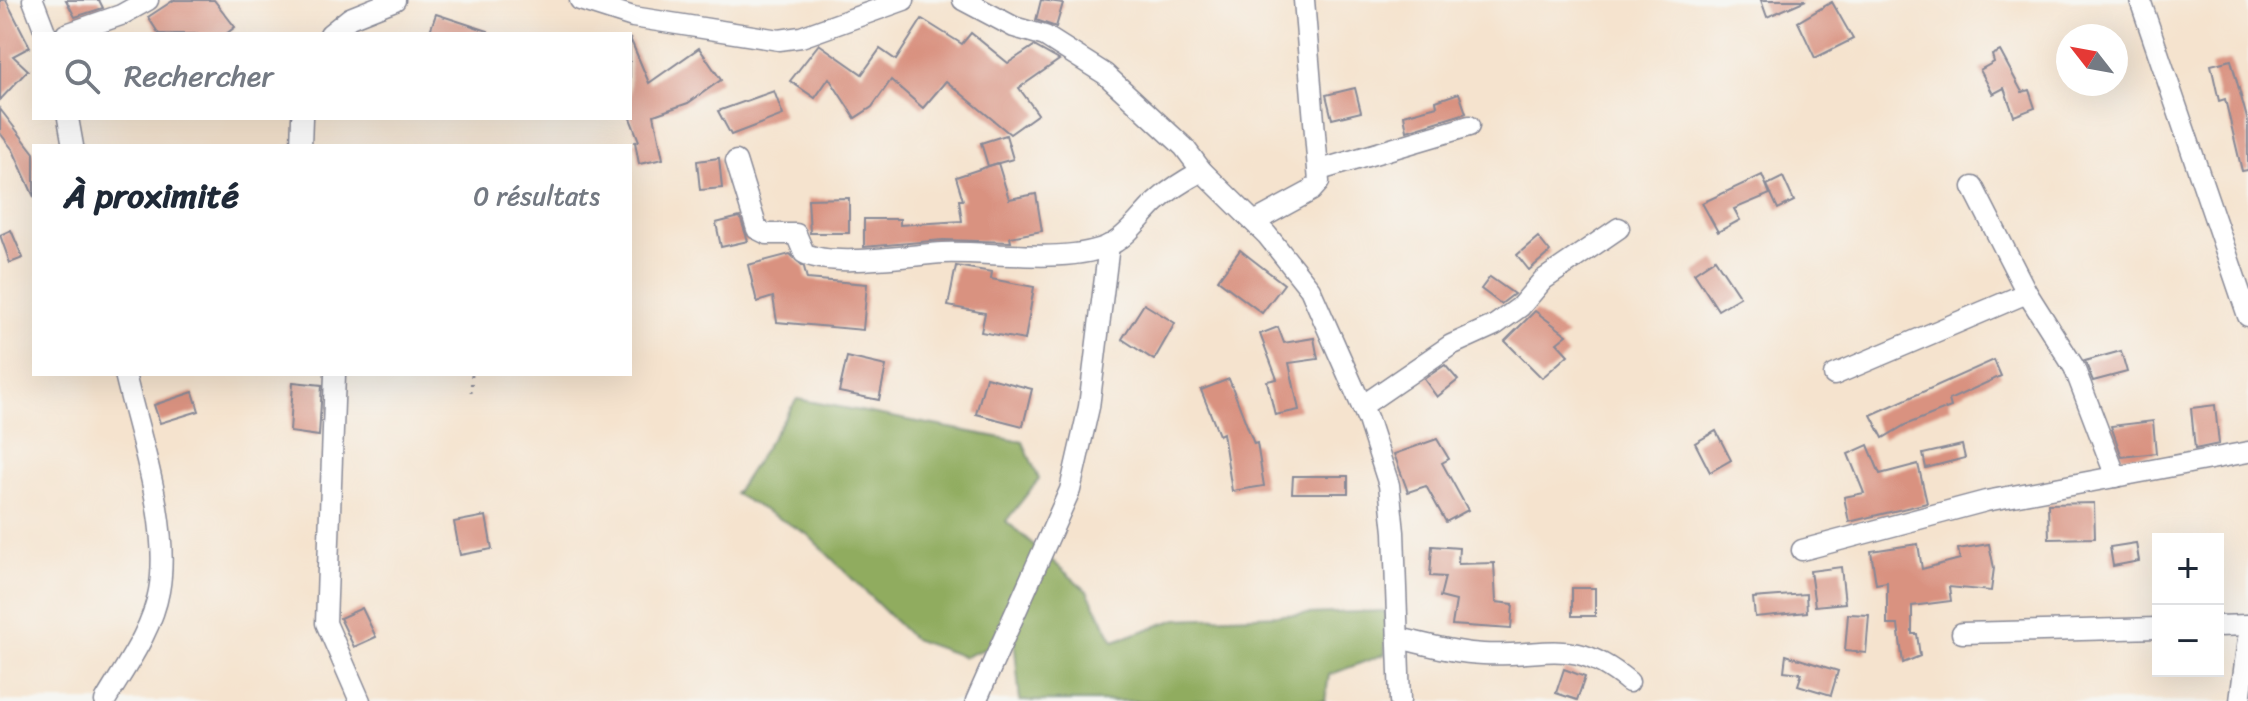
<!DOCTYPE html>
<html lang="fr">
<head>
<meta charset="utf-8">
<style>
  body { margin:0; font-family:Sriracha,sans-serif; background:#f2f2f3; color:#1f2937 }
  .controls { position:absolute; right:24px; bottom:24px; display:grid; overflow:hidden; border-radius:0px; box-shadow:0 8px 32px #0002 }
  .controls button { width:72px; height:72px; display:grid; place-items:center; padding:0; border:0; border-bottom:2px solid #e0e1e3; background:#fff; color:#1f2937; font:40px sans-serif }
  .compass { position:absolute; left:2056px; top:24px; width:72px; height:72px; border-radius:50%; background:#fff; box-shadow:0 8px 32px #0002; rotate:301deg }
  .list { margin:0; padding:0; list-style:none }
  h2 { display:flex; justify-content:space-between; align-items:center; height:104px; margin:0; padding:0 32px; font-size:34px }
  h2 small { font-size:26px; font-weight:400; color:#747a83 }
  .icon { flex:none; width:44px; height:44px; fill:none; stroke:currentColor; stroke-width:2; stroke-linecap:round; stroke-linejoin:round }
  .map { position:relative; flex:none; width:2248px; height:701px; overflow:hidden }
  .search { position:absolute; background:#fff; box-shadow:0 8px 32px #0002; left:32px; top:32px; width:600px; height:88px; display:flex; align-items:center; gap:20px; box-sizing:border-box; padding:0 28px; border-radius:0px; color:#747a83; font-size:30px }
  .panel { position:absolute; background:#fff; box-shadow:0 8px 32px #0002; left:32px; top:144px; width:600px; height:232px; border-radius:0px }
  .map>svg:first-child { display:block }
  .forest { fill:#90ac5e; stroke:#566e5e; stroke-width:2 }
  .building { fill:#d99280 }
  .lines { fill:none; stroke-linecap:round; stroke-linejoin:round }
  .minor-casing { stroke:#888996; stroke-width:23 }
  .path { stroke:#888996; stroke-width:3; stroke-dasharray:2 6; stroke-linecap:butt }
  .minor { stroke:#fff; stroke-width:20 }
</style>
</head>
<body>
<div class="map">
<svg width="2248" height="701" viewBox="0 0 2248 701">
  <rect width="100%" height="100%" fill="#f6f6f2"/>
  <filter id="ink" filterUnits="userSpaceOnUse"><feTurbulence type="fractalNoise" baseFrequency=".0125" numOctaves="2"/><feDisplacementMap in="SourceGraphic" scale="16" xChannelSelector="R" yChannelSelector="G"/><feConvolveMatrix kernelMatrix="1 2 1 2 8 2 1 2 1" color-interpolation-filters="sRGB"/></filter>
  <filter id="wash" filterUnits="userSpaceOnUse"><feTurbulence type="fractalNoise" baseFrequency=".006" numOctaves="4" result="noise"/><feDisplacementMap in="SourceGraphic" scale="32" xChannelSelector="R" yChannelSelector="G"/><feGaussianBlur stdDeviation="1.8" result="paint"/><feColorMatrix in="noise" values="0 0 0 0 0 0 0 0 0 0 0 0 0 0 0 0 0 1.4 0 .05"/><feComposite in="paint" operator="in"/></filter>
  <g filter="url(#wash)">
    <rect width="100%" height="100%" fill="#f5e3ce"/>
    <polygon class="forest" points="797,399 1023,442 1039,479 1006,521 1087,591 1114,641 1177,619 1385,611 1385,654 1329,675 1325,701 1020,701 1014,638 964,657 913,639 807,534 735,494"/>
    <g id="blocks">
      <g class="building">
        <polygon points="0,0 6,0 30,47 13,56 28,70 0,100"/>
        <polygon points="66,0 99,0 103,8 75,17"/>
        <polygon points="174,0 214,0 235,27 226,34 159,34 148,17"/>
        <polygon points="1041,0 1063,3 1056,27 1036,20"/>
        <polygon points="1761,0 1806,0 1767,17"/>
        <polygon points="1832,2 1853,39 1815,58 1798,22"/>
        <polygon points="436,14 488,31 488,34 429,34"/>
        <polygon points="922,19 962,44 971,33 1008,63 1034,46 1059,60 1019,88 1038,114 1010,134 946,81 923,108 891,80 872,107 855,118 829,78 815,98 790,81 819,44 862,74 880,49 896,60"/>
        <polygon points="630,38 649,83 699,48 721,80 688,103 654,115 663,159 639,164 635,142 639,141 630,118"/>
        <polygon points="2000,51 2022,92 2029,90 2035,108 2014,116 2004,88 1993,94 1980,70 1994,62 1992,55"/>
        <polygon points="2231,60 2248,122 2248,170 2242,171 2225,99 2219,101 2211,65"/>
        <polygon points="1355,88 1361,112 1332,119 1326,95"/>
        <polygon points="774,91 783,115 731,135 718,111"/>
        <polygon points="1459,93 1466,113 1407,131 1404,115 1437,106 1436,101"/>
        <polygon points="0,109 34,153 34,197 13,150 0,133"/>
        <polygon points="1006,135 1013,159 988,166 981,143"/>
        <polygon points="719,158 722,188 700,190 697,161"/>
        <polygon points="998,163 1009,199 1036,194 1042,231 1010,237 1011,242 943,240 864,247 864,219 900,219 900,225 962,221 959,200 963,200 956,177"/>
        <polygon points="1762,175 1770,194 1734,209 1740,220 1718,232 1702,203"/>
        <polygon points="1783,177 1794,201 1778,209 1767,185"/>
        <polygon points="849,198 849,233 810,233 808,199"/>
        <polygon points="740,217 748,241 721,247 716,223"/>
        <polygon points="11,230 23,258 10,263 0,235"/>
        <polygon points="1538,237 1550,252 1529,270 1517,255"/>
        <polygon points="1240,250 1284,284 1262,313 1218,280"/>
        <polygon points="790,254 804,267 807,279 867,284 863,330 777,322 773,297 757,302 748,265"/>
        <polygon points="1715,259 1740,297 1718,310 1694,273"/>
        <polygon points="956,266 992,272 991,279 1034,287 1025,340 981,332 985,313 948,306"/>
        <polygon points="1490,277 1514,294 1501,304 1481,289"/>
        <polygon points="1144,304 1175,323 1154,360 1122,339"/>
        <polygon points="1535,311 1567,335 1557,343 1568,355 1542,378 1505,341"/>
        <polygon points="1278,327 1284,343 1314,338 1318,359 1289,363 1299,410 1275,415 1267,381 1277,379 1260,334"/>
        <polygon points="2121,351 2127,372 2093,381 2085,361"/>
        <polygon points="847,357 886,366 879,400 839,392"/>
        <polygon points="1994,360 2001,376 1949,400 1951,407 1905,425 1883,438 1871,415"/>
        <polygon points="1445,365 1458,380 1437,397 1424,379"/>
        <polygon points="986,377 1032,389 1023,426 976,414"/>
        <polygon points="1229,379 1254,444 1257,443 1264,486 1232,491 1223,433 1219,435 1201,390"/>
        <polygon points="293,382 322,385 319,436 290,432"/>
        <polygon points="193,392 199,411 160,423 154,405"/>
        <polygon points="2215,405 2219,444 2195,449 2191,408"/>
        <polygon points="2153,421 2156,453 2122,457 2111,426"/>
        <polygon points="1716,431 1731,460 1710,472 1695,443"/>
        <polygon points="1437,439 1449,459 1442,463 1468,510 1446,522 1426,486 1408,492 1394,454"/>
        <polygon points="1868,445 1880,474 1918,464 1927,503 1849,522 1844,497 1864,493 1848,454"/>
        <polygon points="1962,445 1965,458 1926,468 1923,454"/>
        <polygon points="1293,476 1348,476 1348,493 1292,493"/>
        <polygon points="2094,503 2095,538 2049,539 2048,504"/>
        <polygon points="486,516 492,549 460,555 454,522"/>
        <polygon points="2136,543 2139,561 2113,566 2110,547"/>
        <polygon points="1918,544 1922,569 1960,559 1958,549 1989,544 1994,568 1991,591 1949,587 1951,601 1912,606 1912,634 1917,634 1920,656 1903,663 1898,625 1887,625 1887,582 1876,584 1871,551"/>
        <polygon points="1432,546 1459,548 1458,564 1494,563 1496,602 1513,604 1511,629 1452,625 1456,601 1440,597 1445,577 1430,576"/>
        <polygon points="1841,567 1845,603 1815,606 1810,571"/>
        <rect x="1572" y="588" width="23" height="28"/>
        <polygon points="1806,594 1807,612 1755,617 1753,598"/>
        <polygon points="362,608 376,637 354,647 340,618"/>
        <polygon points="1848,614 1869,615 1866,653 1845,651"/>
        <polygon points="1786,655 1838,671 1831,695 1798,685 1802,673 1784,671"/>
        <polygon points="1564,669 1585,677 1577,700 1556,693"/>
      </g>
    </g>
  </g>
  <g filter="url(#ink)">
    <use href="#blocks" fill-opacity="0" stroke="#888996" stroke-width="2"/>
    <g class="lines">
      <g class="minor-casing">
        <g id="minor">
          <polyline points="33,0 46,34"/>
          <polyline points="580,0 633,17 779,40 801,37 904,0"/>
          <polyline points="963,0 1014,27 1045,36 1105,74 1184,147 1202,171 1267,235 1310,289 1368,420 1389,485 1394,532 1400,701"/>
          <polyline points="2140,0 2248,316"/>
          <polyline points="66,34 121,15 148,0"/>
          <polyline points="330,34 350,18 395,0"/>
          <polyline points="68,118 73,146"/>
          <polyline points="301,146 302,118"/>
          <path d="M736 161 757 229 767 234H796L804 253C831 268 910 255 943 253 990 251 1070 265 1112 244 1129 235 1142 215 1156 202 1170 189 1185 180 1202 171"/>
          <polyline points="1320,170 1469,126"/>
          <polyline points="1973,187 2027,293 2074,367 2116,477"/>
          <polyline points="1254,222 1311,191 1319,182 1304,0"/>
          <polyline points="335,374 326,623 360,701"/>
          <polyline points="1834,375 2027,293"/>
          <polyline points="1362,406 1451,345 1495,325 1520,307 1543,280 1619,228"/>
          <polyline points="1802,550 1986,501 2248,452"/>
          <polyline points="2218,626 2248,625"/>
          <polyline points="1962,633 2158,628"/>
          <path d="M1398 638C1425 644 1455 653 1483 654 1548 657 1573 635 1629 682"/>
          <path d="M105 701C125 667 152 631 159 591 171 525 140 439 125 374"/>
          <polyline points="976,701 1070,490 1089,407 1109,245"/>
          <polyline points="2240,701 2248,639"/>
        </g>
      </g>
      <polyline class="path" points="471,393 472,374"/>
      <use href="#minor" class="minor"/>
    </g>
  </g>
</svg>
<div class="controls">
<button>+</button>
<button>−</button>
</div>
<svg class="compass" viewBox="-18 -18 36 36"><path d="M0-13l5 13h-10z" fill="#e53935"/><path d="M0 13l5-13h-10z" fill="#747a83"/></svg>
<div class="search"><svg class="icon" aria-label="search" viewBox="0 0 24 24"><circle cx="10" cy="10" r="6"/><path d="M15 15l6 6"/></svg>Rechercher</div>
<section class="panel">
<h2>À proximité<small>0 résultats</small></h2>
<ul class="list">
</ul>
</section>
</div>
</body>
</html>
